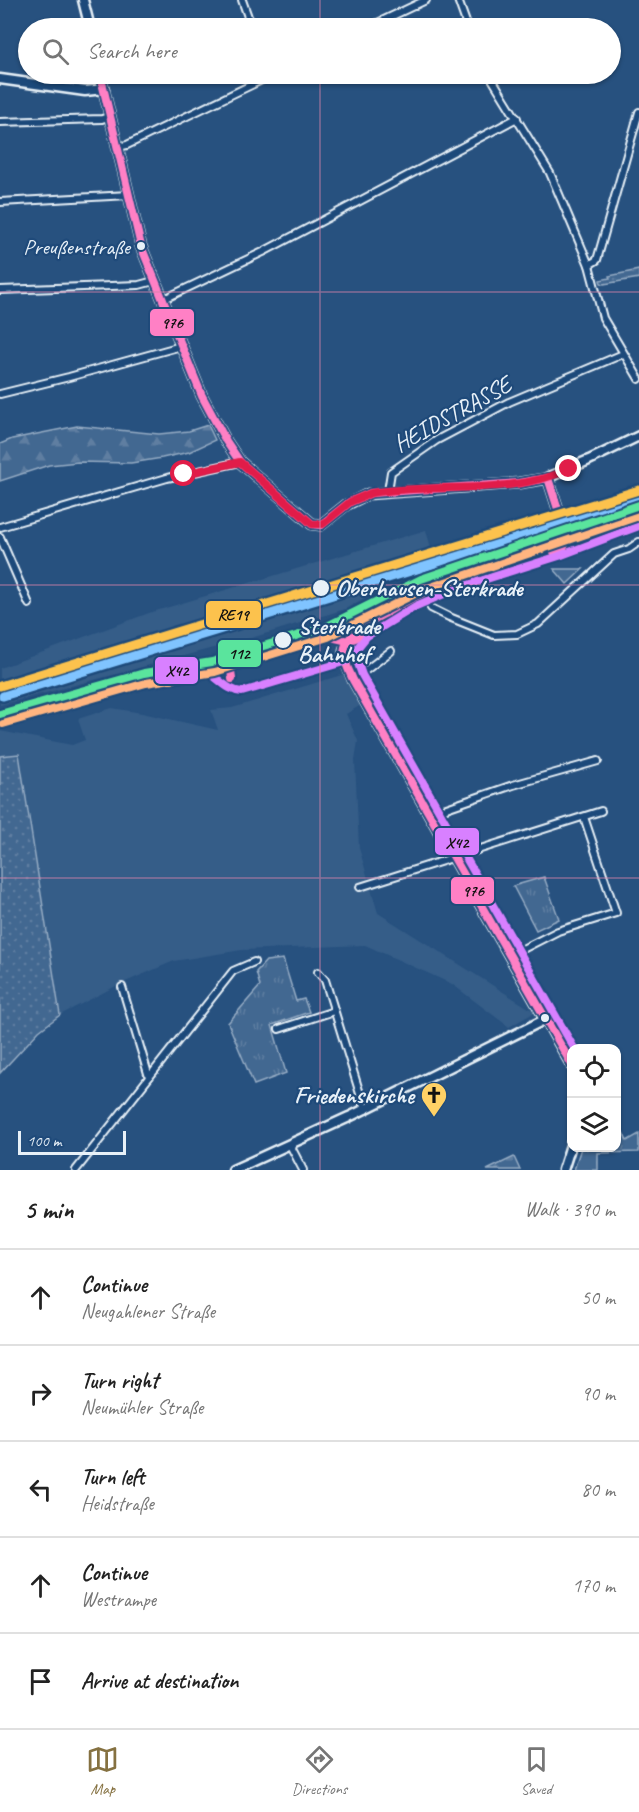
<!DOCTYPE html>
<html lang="en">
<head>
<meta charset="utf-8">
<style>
  body { margin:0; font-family:Caveat,sans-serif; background:#f6f6f6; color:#222 }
  .controls { position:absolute; right:18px; bottom:18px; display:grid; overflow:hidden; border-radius:12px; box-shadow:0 2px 4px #0004 }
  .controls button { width:54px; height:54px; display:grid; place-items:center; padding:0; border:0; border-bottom:2px solid #e0e0e0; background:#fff; color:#222; font:30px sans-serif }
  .scale { position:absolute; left:18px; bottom:15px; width:108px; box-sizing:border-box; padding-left:6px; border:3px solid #e8f1f8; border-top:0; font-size:16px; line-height:21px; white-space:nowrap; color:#e8f1f8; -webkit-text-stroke:4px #1f4a7a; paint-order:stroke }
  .stop { position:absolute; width:18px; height:18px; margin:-14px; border:4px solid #e11d48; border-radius:50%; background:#fff }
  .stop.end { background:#e11d48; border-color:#fff; box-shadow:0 2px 6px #0008 }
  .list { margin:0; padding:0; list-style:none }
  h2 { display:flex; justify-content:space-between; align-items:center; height:78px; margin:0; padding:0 24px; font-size:26px }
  h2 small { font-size:20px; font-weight:400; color:#767676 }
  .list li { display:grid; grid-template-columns:39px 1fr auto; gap:18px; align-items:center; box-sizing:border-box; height:96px; padding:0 24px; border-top:2px solid #e0e0e0 }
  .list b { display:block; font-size:22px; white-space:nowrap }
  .list p { margin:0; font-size:20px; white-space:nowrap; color:#767676 }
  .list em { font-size:20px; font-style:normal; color:#767676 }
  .icon { flex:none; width:33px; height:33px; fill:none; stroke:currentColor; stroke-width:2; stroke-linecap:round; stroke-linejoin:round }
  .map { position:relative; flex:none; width:639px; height:1170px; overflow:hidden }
  .search { position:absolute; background:#fff; box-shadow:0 2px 4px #0004; left:18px; right:18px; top:18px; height:66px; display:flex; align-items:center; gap:15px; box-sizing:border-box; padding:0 21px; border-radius:33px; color:#767676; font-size:22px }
  .sheet { height:558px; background:#fff }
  nav { display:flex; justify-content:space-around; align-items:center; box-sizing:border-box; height:84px; border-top:2px solid #e0e0e0; background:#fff; font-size:16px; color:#767676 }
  nav a { display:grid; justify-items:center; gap:3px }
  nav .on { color:#857141 }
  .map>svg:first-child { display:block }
  .built { fill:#355d88 }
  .grass { fill:url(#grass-dots); stroke:#96acc4; stroke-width:1.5 }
  .forest { fill:url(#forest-firs); stroke:#96acc4; stroke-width:1.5 }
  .cemetery { fill:url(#cemetery-stones); stroke:#96acc4; stroke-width:1.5 }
  .park { fill:url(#park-tufts); stroke:#96acc4; stroke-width:1.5 }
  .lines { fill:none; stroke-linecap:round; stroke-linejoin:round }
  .street-casing { stroke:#e8f1f8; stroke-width:10 }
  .secondary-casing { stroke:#e8f1f8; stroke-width:13 }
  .street { stroke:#1f4a7a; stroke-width:6 }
  .secondary { stroke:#1f4a7a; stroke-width:8 }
  .tram { stroke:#e8f1f8; stroke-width:1.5 }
  .bus-1-casing { stroke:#1f4a7a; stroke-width:12 }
  .bus-2-casing { stroke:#1f4a7a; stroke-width:12 }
  .bus-1 { stroke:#ff80c5; stroke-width:8 }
  .bus-2 { stroke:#d880ff; stroke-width:8 }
  .rail-1-casing { stroke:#1f4a7a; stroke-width:14 }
  .rail-2-casing { stroke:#1f4a7a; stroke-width:14 }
  .rail-1 { stroke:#fcc24d; stroke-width:9 }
  .rail-2 { stroke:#80c4ff; stroke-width:9 }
  .tram-1-casing { stroke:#1f4a7a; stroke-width:12 }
  .tram-2-casing { stroke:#1f4a7a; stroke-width:12 }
  .tram-1 { stroke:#5ae49d; stroke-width:8 }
  .tram-2 { stroke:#ffb580; stroke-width:8 }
  .route { stroke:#e11d48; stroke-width:8 }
  .grid { fill:none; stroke:#d584aa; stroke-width:1.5; stroke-opacity:0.55 }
  .bus-dot { fill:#e8f1f8; stroke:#1f4a7a; stroke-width:2 }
  .labels { text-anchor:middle; stroke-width:4.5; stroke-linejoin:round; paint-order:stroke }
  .bus-label { font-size:22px; fill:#e8f1f8; stroke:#1f4a7a; text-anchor:end }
  .street-label { font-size:24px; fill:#e8f1f8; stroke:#1f4a7a }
  .stop-label { font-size:24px; font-weight:bold; fill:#e8f1f8; stroke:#1f4a7a; text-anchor:start }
  .poi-label { font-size:24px; font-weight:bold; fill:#e8f1f8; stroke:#1f4a7a; text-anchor:end }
  .line-badge { stroke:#1f4a7a; stroke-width:2 }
  .pale-badge-label { font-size:16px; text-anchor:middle; font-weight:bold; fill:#111 }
</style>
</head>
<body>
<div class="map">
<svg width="639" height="1170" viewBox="0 0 639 1170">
  <defs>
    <pattern id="grass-dots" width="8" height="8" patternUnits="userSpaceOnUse" patternTransform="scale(1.5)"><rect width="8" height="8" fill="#436891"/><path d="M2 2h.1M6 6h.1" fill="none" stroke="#5e7ea1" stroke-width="1.8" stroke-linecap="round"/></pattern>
    <pattern id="forest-firs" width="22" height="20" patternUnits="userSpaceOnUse" patternTransform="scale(1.5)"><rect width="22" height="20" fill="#436891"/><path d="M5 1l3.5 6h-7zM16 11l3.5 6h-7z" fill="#5e7ea1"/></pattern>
    <pattern id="cemetery-stones" width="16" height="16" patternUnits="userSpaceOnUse" patternTransform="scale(1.5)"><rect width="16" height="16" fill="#436891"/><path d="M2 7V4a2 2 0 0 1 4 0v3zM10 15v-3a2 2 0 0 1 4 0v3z" fill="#5e7ea1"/></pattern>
    <pattern id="park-tufts" width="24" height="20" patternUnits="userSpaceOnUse" patternTransform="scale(1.5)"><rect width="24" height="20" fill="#436891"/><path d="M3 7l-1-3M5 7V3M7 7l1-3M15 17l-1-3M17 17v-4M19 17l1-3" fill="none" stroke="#5e7ea1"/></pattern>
  </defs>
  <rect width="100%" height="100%" fill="#27517f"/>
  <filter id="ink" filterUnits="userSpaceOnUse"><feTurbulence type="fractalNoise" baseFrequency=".0167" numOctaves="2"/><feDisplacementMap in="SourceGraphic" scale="12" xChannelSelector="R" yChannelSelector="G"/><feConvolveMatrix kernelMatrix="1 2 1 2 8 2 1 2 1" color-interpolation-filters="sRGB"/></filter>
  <g filter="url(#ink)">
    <g class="built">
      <polygon points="426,530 434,559 386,574 387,585 345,609 258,636 0,705 0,668 149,613"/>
      <polygon points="345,674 361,705 346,714 358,741 355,760 359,848 378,913 535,1012 509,1027 452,984 365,945 242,950 174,961 116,986 60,1015 19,755 0,756 0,731 72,745 85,740 78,719 112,708 142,713 218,730 211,710 232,708"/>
    </g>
    <g class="grass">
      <polygon points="639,270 639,278 604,284 601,283 600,280 610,278 609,276"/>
      <polygon points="19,754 60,1015 39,1031 0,1073 0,756"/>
    </g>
    <polygon class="forest" points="208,425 215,440 189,452 162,458 131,463 78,462 49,465 0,481 0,444 12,439 77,426 159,434 189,431"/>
    <polygon class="cemetery" points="514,1157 520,1170 487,1170"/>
    <g class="park">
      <polygon points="554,569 583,569 567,584"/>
      <polygon points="544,877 559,919 536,930 513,886"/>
      <polygon points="283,959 296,1001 304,999 309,1012 272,1025 286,1073 254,1085 228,1023 260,986 256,972 266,961"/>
      <polygon points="617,1119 627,1141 639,1134 639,1152 598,1153 598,1170 574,1170 581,1148 616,1148"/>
    </g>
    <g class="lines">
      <g class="street-casing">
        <g id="street">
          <polyline points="242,0 252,28"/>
          <polyline points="458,0 468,28"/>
          <polyline points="367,28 426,0"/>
          <polyline points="489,74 550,173 589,265 603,318 639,379"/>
          <polyline points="0,122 102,119 111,116"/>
          <polyline points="118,147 127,145 274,74"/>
          <polyline points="0,202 129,195"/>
          <polyline points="589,265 597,260 639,112"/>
          <polyline points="0,290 139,285 154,281"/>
          <polyline points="162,300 263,252 517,118"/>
          <polyline points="0,394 69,377 181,346"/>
          <polyline points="388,491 391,472 437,440 509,402 623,354"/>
          <polyline points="0,527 167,478 240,462"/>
          <polyline points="0,537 29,604"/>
          <polyline points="422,591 431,608 449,617 494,635 517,634 538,624 614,554 629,549 639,542"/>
          <polyline points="353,680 391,651"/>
          <polyline points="429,814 513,785 598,761"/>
          <polyline points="360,887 601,811"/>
          <polyline points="509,956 558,931 616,913 584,817"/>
          <polyline points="318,972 325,980 365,1110"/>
          <polyline points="122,987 149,1077"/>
          <polyline points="279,1029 334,1011"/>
          <polyline points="290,1145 303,1170"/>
          <polyline points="76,1170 233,971 254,962"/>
        </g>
      </g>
      <g class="secondary-casing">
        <g id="secondary">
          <polyline points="83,0 90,28"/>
          <polyline points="100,74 141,246 202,396 226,441 240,462 312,524 321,525 346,505 368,494 519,483 544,479 589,460 639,436"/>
          <polyline points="0,79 85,91 104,89"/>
          <polyline points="548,478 568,540"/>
          <polyline points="572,1066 353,680 344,658 344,650 347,642 360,628 411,597 454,578 556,546 639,515"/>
          <polyline points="233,1170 349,1117 546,1019"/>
          <polyline points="563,1170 572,1142"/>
        </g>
      </g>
      <use href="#street" class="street"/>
      <use href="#secondary" class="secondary"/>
      <polyline class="tram" points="183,662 228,657"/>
      <g class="bus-1-casing">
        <g id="bus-1">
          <polyline points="100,74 141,246 202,396 226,441 240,462 312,524 321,525"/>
          <polyline points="548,478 568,540 563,548 554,552"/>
          <polyline points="321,525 350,502 371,493 519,483 548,478"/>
          <polyline points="232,679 231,670 237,662 327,636 348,641 362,635"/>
          <path d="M572 1065 353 680C348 668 339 654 348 641 356 628 371 621 384 614 439 580 492 567 553 547 582 537 610 526 639 515"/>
        </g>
      </g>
      <g class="bus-2-casing">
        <g id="bus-2">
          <path d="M3 722 173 671C186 669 201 667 212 675 222 682 229 691 242 692L347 661"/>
          <polyline points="574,1048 362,675 354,652 367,636 416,606 458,588 559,556 639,526"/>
        </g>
      </g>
      <use href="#bus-1" class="bus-1"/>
      <use href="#bus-2" class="bus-2"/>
      <g class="rail-1-casing">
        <polyline id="rail-1" points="0,686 639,490"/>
      </g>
      <g class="rail-2-casing">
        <polyline id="rail-2" points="3,696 639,501"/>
      </g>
      <use href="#rail-1" class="rail-1"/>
      <use href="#rail-2" class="rail-2"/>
      <g class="tram-1-casing">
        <polyline id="tram-1" points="0,714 144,673 212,662 325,627 421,579 639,505"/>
      </g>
      <g class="tram-2-casing">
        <polyline id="tram-2" points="3,724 146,683 215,672 328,637 425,589 639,516"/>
      </g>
      <use href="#tram-1" class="tram-1"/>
      <use href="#tram-2" class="tram-2"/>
    </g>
  </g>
  <g class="lines" filter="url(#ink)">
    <path class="route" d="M184 474 240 462 312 524H323L350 502 371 493C435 482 510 497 569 469"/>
  </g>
  <path class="grid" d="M320 0V28M320 74V1170M0 292H639M0 585H639M0 878H639"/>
  <defs>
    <g id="church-pin" transform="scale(1.35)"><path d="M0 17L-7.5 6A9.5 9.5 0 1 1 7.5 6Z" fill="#ffd166" stroke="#1f4a7a"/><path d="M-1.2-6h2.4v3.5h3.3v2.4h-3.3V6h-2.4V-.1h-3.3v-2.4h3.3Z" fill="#111"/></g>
  </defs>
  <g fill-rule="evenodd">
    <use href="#church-pin" x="434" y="1095"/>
  </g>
  <g class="bus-dot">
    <circle cx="141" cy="246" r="5"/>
    <circle cx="321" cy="588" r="9"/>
    <circle cx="283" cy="640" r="9"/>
    <circle cx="545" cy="1018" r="5"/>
  </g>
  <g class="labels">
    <g class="bus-label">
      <text x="130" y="254">Preußenstraße</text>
    </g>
    <g class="street-label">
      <text transform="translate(452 414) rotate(-29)" y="8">HEIDSTRASSE</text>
    </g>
    <g class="stop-label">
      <text x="336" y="596">Oberhausen-Sterkrade</text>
      <text x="298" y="634">Sterkrade<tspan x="298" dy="28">Bahnhof</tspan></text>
    </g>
    <g class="poi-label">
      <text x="414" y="1103">Friedenskirche</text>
    </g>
  </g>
  <g class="line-badge">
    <rect x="149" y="308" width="46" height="29" rx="6" fill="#ff80c5"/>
    <rect x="205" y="600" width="57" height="29" rx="6" fill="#fcc24d"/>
    <rect x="217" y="639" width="45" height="29" rx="6" fill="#5ae49d"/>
    <rect x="154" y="656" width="45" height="29" rx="6" fill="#d880ff"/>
    <rect x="434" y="827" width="46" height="29" rx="6" fill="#d880ff"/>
    <rect x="450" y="876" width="45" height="29" rx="6" fill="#ff80c5"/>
  </g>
  <g class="pale-badge-label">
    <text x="172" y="328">976</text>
    <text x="233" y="620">RE19</text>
    <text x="239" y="659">112</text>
    <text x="177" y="676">X42</text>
    <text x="457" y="848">X42</text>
    <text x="473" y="896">976</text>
  </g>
</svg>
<div class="controls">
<button><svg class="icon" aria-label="locate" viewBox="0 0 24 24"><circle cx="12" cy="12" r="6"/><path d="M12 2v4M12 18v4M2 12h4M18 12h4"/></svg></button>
<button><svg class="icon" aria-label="layers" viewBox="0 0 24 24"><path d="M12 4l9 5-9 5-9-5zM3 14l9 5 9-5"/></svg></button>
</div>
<div class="scale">100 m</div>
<div class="stop" style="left:184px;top:474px"></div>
<div class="stop end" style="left:569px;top:469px"></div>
<div class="search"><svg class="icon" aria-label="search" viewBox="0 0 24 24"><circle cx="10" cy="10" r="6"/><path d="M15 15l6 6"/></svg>Search here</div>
</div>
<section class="sheet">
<h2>5 min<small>Walk · 390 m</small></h2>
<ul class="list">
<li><svg class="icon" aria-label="ahead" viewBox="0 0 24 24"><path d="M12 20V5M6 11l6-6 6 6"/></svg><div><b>Continue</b><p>Neugahlener Straße</p></div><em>50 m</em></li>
<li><svg class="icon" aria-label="right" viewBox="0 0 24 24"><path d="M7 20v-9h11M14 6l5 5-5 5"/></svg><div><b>Turn right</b><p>Neumühler Straße</p></div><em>90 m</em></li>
<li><svg class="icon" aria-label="left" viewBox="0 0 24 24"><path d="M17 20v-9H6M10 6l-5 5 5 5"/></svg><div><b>Turn left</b><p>Heidstraße</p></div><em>80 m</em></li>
<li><svg class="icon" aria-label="ahead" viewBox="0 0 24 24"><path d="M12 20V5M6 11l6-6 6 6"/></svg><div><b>Continue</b><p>Westrampe</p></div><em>170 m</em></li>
<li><svg class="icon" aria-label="arrive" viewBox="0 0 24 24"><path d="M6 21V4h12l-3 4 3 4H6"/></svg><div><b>Arrive at destination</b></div></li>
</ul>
</section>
<nav>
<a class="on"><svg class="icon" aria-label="map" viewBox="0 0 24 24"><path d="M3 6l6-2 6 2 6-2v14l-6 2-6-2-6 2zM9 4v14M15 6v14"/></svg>Map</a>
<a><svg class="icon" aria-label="directions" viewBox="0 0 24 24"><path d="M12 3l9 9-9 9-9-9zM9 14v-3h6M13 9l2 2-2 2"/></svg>Directions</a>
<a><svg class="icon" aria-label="saved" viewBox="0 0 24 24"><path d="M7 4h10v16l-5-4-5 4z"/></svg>Saved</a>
</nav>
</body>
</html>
